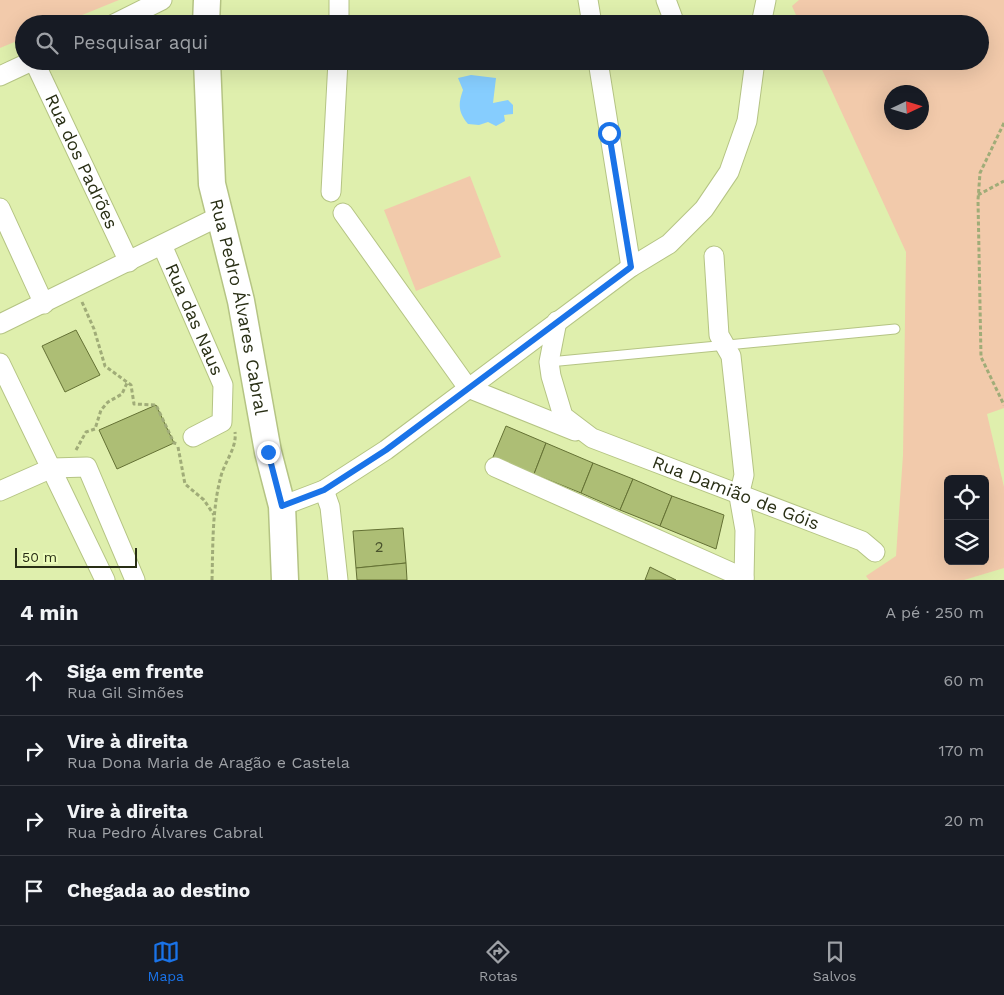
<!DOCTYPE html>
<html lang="pt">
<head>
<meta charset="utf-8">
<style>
  body { margin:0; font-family:"Work Sans",sans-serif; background:#242831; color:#f1f3f6 }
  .controls { position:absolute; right:15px; bottom:15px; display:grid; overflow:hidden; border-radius:8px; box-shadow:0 5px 20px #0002 }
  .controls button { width:45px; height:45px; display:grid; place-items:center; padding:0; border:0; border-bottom:1px solid #363941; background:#171b24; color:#f1f3f6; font:25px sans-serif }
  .compass { position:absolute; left:884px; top:85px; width:45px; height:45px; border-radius:50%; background:#171b24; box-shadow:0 5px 20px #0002; rotate:86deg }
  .scale { position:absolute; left:15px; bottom:12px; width:122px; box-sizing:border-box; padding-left:5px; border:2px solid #292f15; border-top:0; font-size:14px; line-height:18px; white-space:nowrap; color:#292f15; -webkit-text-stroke:4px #ecfcba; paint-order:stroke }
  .stop { position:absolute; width:15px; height:15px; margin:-11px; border:4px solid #1a73e8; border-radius:50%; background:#fff }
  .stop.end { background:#1a73e8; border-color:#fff; box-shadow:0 1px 5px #0008 }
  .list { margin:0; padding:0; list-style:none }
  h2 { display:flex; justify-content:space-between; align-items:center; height:65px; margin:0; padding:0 20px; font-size:21px }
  h2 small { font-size:16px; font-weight:400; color:#9ea1a6 }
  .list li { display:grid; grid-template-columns:32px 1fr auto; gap:15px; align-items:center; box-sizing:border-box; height:70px; padding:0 20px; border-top:1px solid #363941 }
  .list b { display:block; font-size:19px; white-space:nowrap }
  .list p { margin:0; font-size:16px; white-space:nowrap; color:#9ea1a6 }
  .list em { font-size:16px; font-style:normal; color:#9ea1a6 }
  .icon { flex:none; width:28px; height:28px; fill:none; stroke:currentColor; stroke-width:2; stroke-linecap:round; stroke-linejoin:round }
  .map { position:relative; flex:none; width:1004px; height:580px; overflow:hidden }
  .search { position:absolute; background:#171b24; box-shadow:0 5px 20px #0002; left:15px; right:15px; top:15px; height:55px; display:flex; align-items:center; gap:12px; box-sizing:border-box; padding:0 18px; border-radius:28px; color:#9ea1a6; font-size:19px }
  .sheet { height:345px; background:#171b24 }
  nav { display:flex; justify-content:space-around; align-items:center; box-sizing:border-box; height:70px; border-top:1px solid #363941; background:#171b24; font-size:14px; color:#9ea1a6 }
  nav a { display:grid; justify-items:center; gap:2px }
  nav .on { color:#1a73e8 }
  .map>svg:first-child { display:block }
  .green { fill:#f2caab; fill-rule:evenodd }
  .water { fill:#86cdfe }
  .building { fill:#adbe75; stroke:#647134 }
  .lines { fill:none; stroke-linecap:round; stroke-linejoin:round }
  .lane-casing { stroke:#b5c484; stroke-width:11 }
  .street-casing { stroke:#b5c484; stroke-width:21 }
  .secondary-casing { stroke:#b5c484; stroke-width:29 }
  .path { stroke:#a0ac78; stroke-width:3; stroke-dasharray:4 2.5; stroke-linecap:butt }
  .lane { stroke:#fff; stroke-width:9 }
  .street { stroke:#fff; stroke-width:19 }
  .secondary { stroke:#fff; stroke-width:26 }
  .route { stroke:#1a73e8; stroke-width:6 }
  .labels { text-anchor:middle; stroke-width:4; stroke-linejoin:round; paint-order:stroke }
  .number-label { font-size:15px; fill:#4a532d }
  .street-label { font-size:18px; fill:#292f15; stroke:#ecfcba }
</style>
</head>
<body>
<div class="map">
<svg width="1004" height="580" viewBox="0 0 1004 580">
  <rect width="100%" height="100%" fill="#dfefad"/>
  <g class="green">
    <polygon points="0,0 119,0 60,24 24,24 24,38 0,48"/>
    <path d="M799 0H1004V408L987 414 1004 487V568L964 580H869L866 576 896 556 903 455 906 252 818 61H980V24H800L792 6ZM922 92V122H892V92ZM948 479H985V561H948Z"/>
    <polygon points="470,176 501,257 416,291 384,210"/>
  </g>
  <path class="water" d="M471 75 496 78 493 103 508 100 513 105V114L504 115 505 121 496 126 488 122 479 125 468 124C458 112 458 104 463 90L458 78Z"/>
  <g class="building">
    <polygon points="76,330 100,375 65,392 42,346"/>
    <polygon points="156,405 174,443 117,469 99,430"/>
    <polygon points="506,426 546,443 534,474 493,457"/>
    <polygon points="546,443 593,463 581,493 534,474"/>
    <polygon points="593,463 633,479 620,510 581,493"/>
    <polygon points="633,479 672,496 660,526 620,510"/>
    <polygon points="672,496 724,515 716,549 660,526"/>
    <polygon points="403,528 406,563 356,568 353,531"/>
    <polygon points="406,563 407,580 357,580 356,568"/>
    <polygon points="650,567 676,580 645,580"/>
  </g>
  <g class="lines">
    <g class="lane-casing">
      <polyline id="lane" points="549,362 895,329"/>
    </g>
    <g class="street-casing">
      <g id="street">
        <polyline points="588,0 592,24"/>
        <polyline points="666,0 675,24"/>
        <polyline points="114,24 162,0"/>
        <polyline points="339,24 339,0"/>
        <polyline points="761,24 766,0"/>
        <path id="s1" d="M34 61 129 262"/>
        <polyline points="598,61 631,267"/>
        <polyline points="0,76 32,61"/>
        <polyline points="331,192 338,61"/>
        <polyline points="0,208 44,304"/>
        <polyline points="343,213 468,388 575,431"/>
        <path id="s2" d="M162 245 223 385 222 422 193 437"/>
        <polyline points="714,256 719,335 731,356 744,475 739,496 745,530 744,580"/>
        <path id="s3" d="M557 321 549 362 551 376 563 416 592 438 862 541 875 552"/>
        <polyline points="0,324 220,216"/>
        <polyline points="0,363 105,580"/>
        <polyline points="495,467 744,578"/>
        <polyline points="324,490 330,507 338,580"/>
        <polyline points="0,491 52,468 87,467 135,580"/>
        <polyline points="282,506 324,490 386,450 631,267 669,244 704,209 729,172 747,121 755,61"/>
      </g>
    </g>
    <g class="secondary-casing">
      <g id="secondary">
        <polyline points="206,24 207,0"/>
        <path id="s4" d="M207 61 212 184 241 301 268 452 282 506 285 580"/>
      </g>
    </g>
    <g class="path">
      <polyline points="1004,123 980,173 978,200 981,357 1004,405"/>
      <polyline points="978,195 1004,181"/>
      <polyline points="82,302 94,329 105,366 131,385 134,404 156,405 174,443 178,444"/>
      <polyline points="178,447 185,484 204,500 214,515"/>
      <polyline points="76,450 86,432 95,429 101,410 108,402 122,394 127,383"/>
      <path d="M212 580C213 545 212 509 221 476 225 461 237 448 235 432"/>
    </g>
    <use href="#lane" class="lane"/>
    <use href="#street" class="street"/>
    <use href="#secondary" class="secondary"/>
  </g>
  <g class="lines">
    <polyline class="route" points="268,452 282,506 324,490 386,450 631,267 609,133"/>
  </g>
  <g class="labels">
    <g class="number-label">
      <text x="379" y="552">2</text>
    </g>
    <g class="street-label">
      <text dy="6" stroke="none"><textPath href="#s1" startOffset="111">Rua dos Padrões</textPath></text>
      <text dy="6" stroke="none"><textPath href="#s4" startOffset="249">Rua Pedro Álvares Cabral</textPath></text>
      <text dy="6" stroke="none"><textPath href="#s2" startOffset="81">Rua das Naus</textPath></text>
      <text dy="6" stroke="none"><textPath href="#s3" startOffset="288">Rua Damião de Góis</textPath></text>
    </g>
  </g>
</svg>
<div class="controls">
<button><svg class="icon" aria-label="locate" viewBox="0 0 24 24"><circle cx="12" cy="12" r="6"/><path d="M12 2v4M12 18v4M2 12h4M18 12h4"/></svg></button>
<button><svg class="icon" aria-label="layers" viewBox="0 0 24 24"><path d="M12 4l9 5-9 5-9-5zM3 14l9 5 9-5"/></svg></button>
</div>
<svg class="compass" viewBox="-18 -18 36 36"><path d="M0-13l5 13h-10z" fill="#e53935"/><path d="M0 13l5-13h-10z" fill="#9ea1a6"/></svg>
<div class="scale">50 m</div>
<div class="stop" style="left:609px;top:133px"></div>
<div class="stop end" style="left:268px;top:452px"></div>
<div class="search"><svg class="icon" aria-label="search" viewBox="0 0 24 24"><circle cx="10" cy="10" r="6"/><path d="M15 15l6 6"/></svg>Pesquisar aqui</div>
</div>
<section class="sheet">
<h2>4 min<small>A pé · 250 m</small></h2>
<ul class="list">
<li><svg class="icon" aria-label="ahead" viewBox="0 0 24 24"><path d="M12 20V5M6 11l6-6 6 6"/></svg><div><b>Siga em frente</b><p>Rua Gil Simões</p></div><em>60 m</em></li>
<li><svg class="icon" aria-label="right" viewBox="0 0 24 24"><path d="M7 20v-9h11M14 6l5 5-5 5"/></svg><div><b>Vire à direita</b><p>Rua Dona Maria de Aragão e Castela</p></div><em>170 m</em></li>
<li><svg class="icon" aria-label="right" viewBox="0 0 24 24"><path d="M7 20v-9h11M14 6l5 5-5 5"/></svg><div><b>Vire à direita</b><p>Rua Pedro Álvares Cabral</p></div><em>20 m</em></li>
<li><svg class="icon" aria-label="arrive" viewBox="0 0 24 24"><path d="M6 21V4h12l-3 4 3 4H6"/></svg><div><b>Chegada ao destino</b></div></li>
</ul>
</section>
<nav>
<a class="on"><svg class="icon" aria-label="map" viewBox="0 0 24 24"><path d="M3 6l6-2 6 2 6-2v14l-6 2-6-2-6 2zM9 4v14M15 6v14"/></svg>Mapa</a>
<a><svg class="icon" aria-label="directions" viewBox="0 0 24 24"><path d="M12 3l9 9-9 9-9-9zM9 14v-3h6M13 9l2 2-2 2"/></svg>Rotas</a>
<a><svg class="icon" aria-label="saved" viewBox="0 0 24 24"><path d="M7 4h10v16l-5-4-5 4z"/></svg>Salvos</a>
</nav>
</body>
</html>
